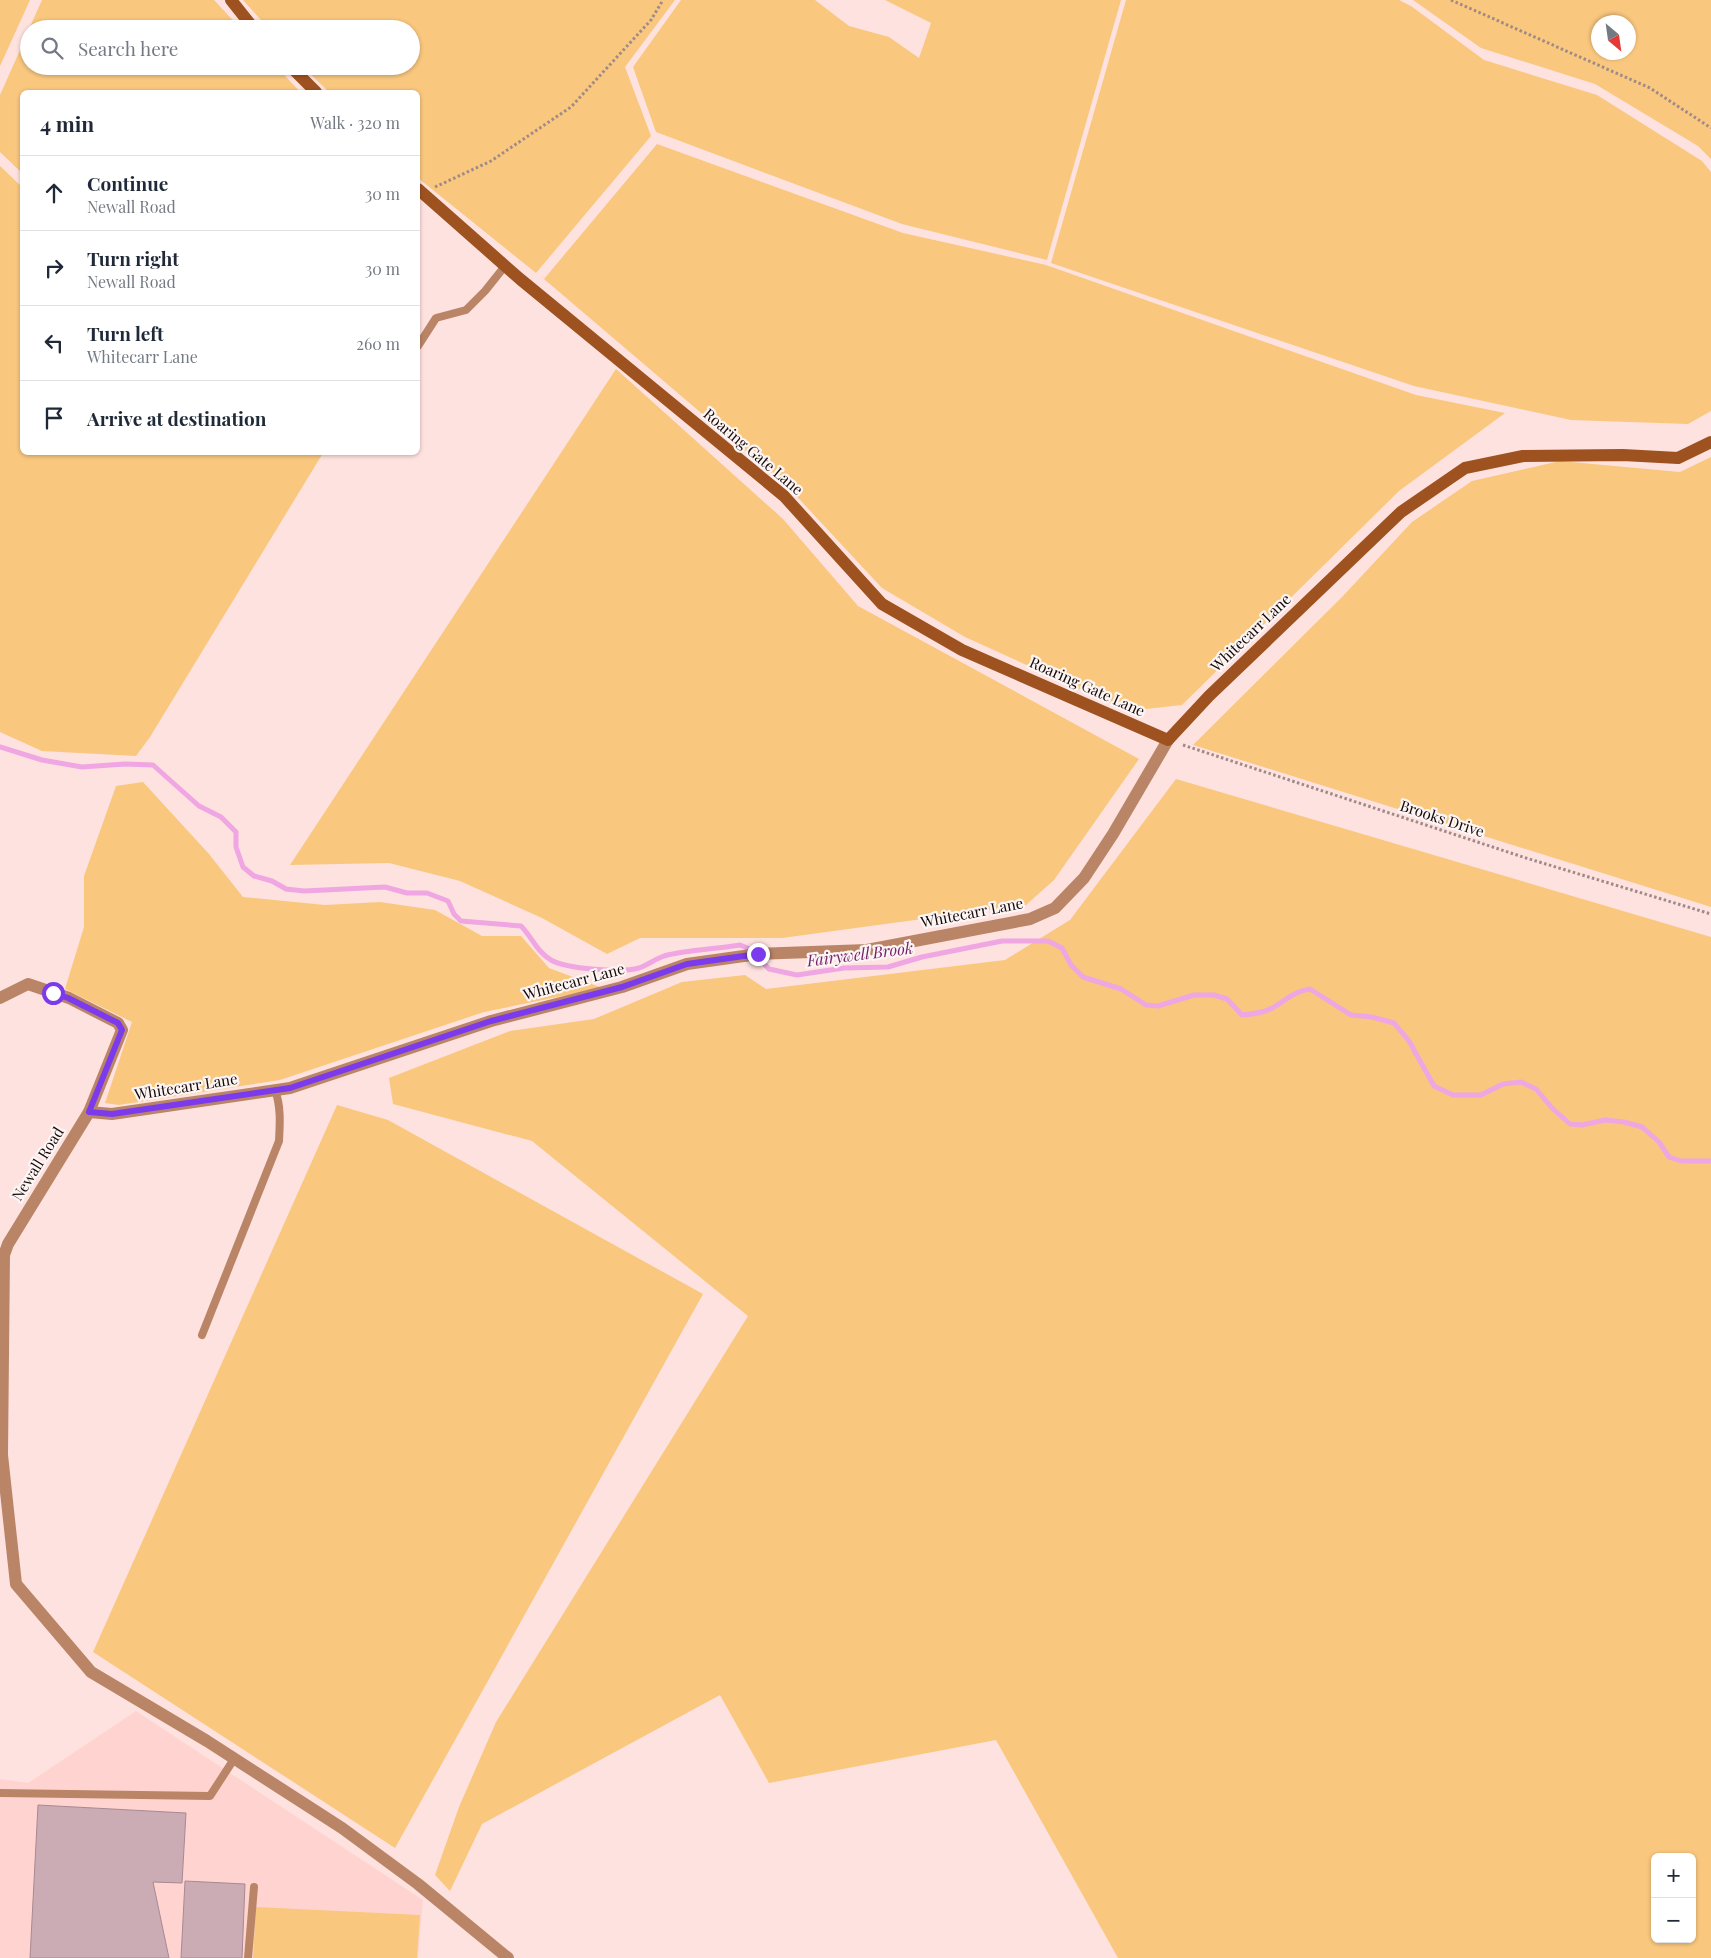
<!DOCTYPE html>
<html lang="en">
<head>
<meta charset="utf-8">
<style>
  body { margin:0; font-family:"Playfair Display",serif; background:#f6f6f7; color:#1f2937 }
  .controls { position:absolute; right:15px; bottom:15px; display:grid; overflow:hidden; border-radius:8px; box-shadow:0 1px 4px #0004 }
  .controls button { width:45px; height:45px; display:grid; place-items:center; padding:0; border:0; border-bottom:1px solid #e0e1e3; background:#fff; color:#1f2937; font:25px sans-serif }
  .compass { position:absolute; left:1591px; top:15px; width:45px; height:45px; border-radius:50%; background:#fff; box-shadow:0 1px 4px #0004; rotate:151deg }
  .stop { position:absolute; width:15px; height:15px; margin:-11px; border:4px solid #7c3aed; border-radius:50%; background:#fff }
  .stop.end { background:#7c3aed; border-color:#fff; box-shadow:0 1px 5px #0008 }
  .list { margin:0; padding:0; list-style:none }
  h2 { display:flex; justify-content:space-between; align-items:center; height:65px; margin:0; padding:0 20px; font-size:21px }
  h2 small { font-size:16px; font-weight:400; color:#747a83 }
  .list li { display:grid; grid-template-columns:32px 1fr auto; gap:15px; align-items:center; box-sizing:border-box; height:75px; padding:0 20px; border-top:1px solid #e0e1e3 }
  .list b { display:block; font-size:19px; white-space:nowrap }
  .list p { margin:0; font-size:16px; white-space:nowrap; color:#747a83 }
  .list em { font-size:16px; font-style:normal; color:#747a83 }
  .icon { flex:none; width:28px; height:28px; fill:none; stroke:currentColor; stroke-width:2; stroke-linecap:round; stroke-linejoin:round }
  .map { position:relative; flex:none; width:1711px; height:1958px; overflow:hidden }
  .search { position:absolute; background:#fff; box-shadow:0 1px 4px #0004; left:20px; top:20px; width:400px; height:55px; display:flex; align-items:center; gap:12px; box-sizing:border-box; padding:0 18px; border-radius:28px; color:#747a83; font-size:19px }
  .panel { position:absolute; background:#fff; box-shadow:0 1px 4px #0004; left:20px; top:90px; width:400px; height:365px; border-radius:8px }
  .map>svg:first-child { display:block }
  .built { fill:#ffd4d0 }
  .green { fill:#f9c77e; fill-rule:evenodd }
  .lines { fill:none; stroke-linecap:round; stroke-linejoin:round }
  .stream { stroke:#efa6e2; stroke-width:5 }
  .building { fill:#cbabb4; stroke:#a88992 }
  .path { stroke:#9f8a88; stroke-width:3; stroke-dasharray:2.5 2.5; stroke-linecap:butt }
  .lane { stroke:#ba8567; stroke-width:8 }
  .street { stroke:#ba8567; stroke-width:12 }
  .secondary { stroke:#9e5220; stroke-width:12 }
  .route { stroke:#7c3aed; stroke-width:6 }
  .labels { text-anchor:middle; stroke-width:4.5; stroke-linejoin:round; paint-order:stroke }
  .street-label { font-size:15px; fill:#130908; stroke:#fcf5f4 }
  .water-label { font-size:16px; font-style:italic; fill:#75226b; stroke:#fcf5f4 }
</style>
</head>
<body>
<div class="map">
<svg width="1711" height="1958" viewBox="0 0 1711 1958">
  <rect width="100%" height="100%" fill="#fee2df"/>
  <polygon class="built" points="136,1711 423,1900 418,1958 0,1958 0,1779 28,1783"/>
  <g class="green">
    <polygon points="0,0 30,0 0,66"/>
    <polygon points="42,0 214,0 241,29 29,29"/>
    <polygon points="243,0 675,0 625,67 651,136 536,273 418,178 418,92 329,92 302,66 411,66 411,29 269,29"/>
    <polygon points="681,0 815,0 849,26 889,37 919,58 931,23 885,0 1121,0 1047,260 902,224 656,132 633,67"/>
    <polygon points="1126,0 1399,0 1411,6 1484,60 1597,95 1702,161 1711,172 1711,411 1688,424 1571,420 1414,386 1051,263"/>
    <path d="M1413 0H1711V159L1698 146 1595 84 1481 48ZM1598 22H1628V52H1598Z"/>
    <polygon points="29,30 29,66 276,66 300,92 22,92 22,173 0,152 0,95"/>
    <polygon points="657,144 903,233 1046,265 1416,395 1505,413 1399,491 1182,705 1128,711 965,637 882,588 788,487 544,279"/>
    <polygon points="0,166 22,187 22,452 323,453 150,737 136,756 42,751 0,732"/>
    <polygon points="616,369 783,519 858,606 1139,759 1054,880 1026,905 782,938 640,938 607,954 542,918 460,881 389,863 290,865"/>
    <polygon points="1711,457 1711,907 1193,745 1342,597 1412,522 1472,481 1560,461 1680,472"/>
    <path d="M1176 779 1711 937V1958H1118L996 1740 769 1783 720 1695 482 1824 450 1891 435 1875 459 1807 496 1722 748 1316 532 1141 393 1104 389 1078 510 1031 594 1019 682 982 745 975 766 989 1005 960 1070 920ZM1655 1857H1692V1939H1655Z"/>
    <polygon points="143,782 209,854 243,897 325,905 380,902 435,910 482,936 521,936 549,968 602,988 484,1012 280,1080 119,1105 105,1103 132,1022 65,989 84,927 84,876 116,786"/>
    <polygon points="337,1105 388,1120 703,1294 395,1848 93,1652"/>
    <polygon points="256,1907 420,1915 417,1958 253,1958"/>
  </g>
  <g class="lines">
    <path class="stream" d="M0 747 42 760 82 767 125 764 153 765 199 806 221 817 236 832V847L243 867 254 876 272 881 286 889 304 891 385 887 407 893H427L448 901 454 914 461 921 521 926C532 937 537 952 551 960 567 969 622 973 639 968 648 965 655 959 664 956 685 950 717 949 740 945L750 949 769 969 797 975 844 968 888 967 922 957 1002 941H1048L1062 948 1071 965 1083 977 1121 989 1146 1005 1158 1006 1194 995H1214L1227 999 1242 1015C1252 1014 1265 1013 1274 1007 1286 1000 1295 991 1310 989L1351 1015 1372 1017 1394 1023 1409 1041 1434 1086 1453 1095H1481L1503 1084 1521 1082 1536 1089 1552 1108 1570 1124 1582 1125 1605 1120 1624 1122 1642 1127 1659 1142 1669 1157 1681 1161H1711"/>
  </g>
  <g class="building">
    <polygon points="38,1805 186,1813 182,1883 153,1882 169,1958 30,1958"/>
    <polygon points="185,1881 245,1884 242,1958 181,1958"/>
  </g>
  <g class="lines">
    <g class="path">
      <polyline points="1451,0 1650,88 1711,128"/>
      <polyline points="435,187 491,161 571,107 651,20 663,0"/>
      <polyline points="1183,745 1526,858 1711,914"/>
    </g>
    <g class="lane">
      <polyline points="418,346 436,318 466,310 485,291 505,266"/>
      <path d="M202 1335 279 1141C280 1123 281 1106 275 1090"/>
      <polyline points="0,1793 210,1796 234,1759"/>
      <polyline points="248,1958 254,1887"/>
    </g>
    <g class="street">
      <polyline points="0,998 28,984 69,998 118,1023 122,1030 89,1112 8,1244 4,1255 2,1455 0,1455"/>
      <polyline points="89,1112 112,1114 290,1088 491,1021 622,987 687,964 758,954 867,950 1030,919 1055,908 1084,878 1113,834 1168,740"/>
      <polyline points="2,1455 16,1584 91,1672 207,1741 342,1828 418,1884 508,1958"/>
    </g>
    <g class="secondary">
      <polyline points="231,0 254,29"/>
      <polyline points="290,66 316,92"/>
      <polyline points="418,189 520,279 784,496 882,604 962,650 1168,740 1209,696 1401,512 1465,468 1523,456 1623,455 1678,458 1711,442"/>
    </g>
  </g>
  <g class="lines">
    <polyline class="route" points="53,993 68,998 118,1023 122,1030 89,1112 112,1114 290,1088 491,1021 622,987 687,964 758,954"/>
  </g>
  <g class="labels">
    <g class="street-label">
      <text transform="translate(753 452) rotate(40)" y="5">Roaring Gate Lane</text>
      <text transform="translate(1251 633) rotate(-44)" y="5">Whitecarr Lane</text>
      <text transform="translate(1087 687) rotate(24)" y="5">Roaring Gate Lane</text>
      <text transform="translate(1442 819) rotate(18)" y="5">Brooks Drive</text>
      <text transform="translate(972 913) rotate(-11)" y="5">Whitecarr Lane</text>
      <text transform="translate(574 982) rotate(-15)" y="5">Whitecarr Lane</text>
      <text transform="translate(186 1087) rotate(-9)" y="5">Whitecarr Lane</text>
      <text transform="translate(38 1164) rotate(-58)" y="5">Newall Road</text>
    </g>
    <g class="water-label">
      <text transform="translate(860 954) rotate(-7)" y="6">Fairywell Brook</text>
    </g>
  </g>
</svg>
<div class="controls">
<button>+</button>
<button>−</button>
</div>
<svg class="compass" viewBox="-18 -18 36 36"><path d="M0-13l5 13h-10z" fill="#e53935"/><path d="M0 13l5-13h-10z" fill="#747a83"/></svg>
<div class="stop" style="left:53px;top:993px"></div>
<div class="stop end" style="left:758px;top:954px"></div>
<div class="search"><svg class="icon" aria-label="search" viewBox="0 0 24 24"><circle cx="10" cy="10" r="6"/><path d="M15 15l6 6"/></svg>Search here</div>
<section class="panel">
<h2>4 min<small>Walk · 320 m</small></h2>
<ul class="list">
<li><svg class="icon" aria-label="ahead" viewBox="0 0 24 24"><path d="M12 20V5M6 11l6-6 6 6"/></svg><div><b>Continue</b><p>Newall Road</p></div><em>30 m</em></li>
<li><svg class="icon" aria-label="right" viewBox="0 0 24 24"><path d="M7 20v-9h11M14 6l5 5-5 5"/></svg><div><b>Turn right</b><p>Newall Road</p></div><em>30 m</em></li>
<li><svg class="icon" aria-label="left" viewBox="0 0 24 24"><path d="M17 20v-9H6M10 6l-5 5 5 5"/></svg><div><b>Turn left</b><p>Whitecarr Lane</p></div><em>260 m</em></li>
<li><svg class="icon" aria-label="arrive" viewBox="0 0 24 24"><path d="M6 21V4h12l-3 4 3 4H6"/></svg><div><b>Arrive at destination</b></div></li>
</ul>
</section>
</div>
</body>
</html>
